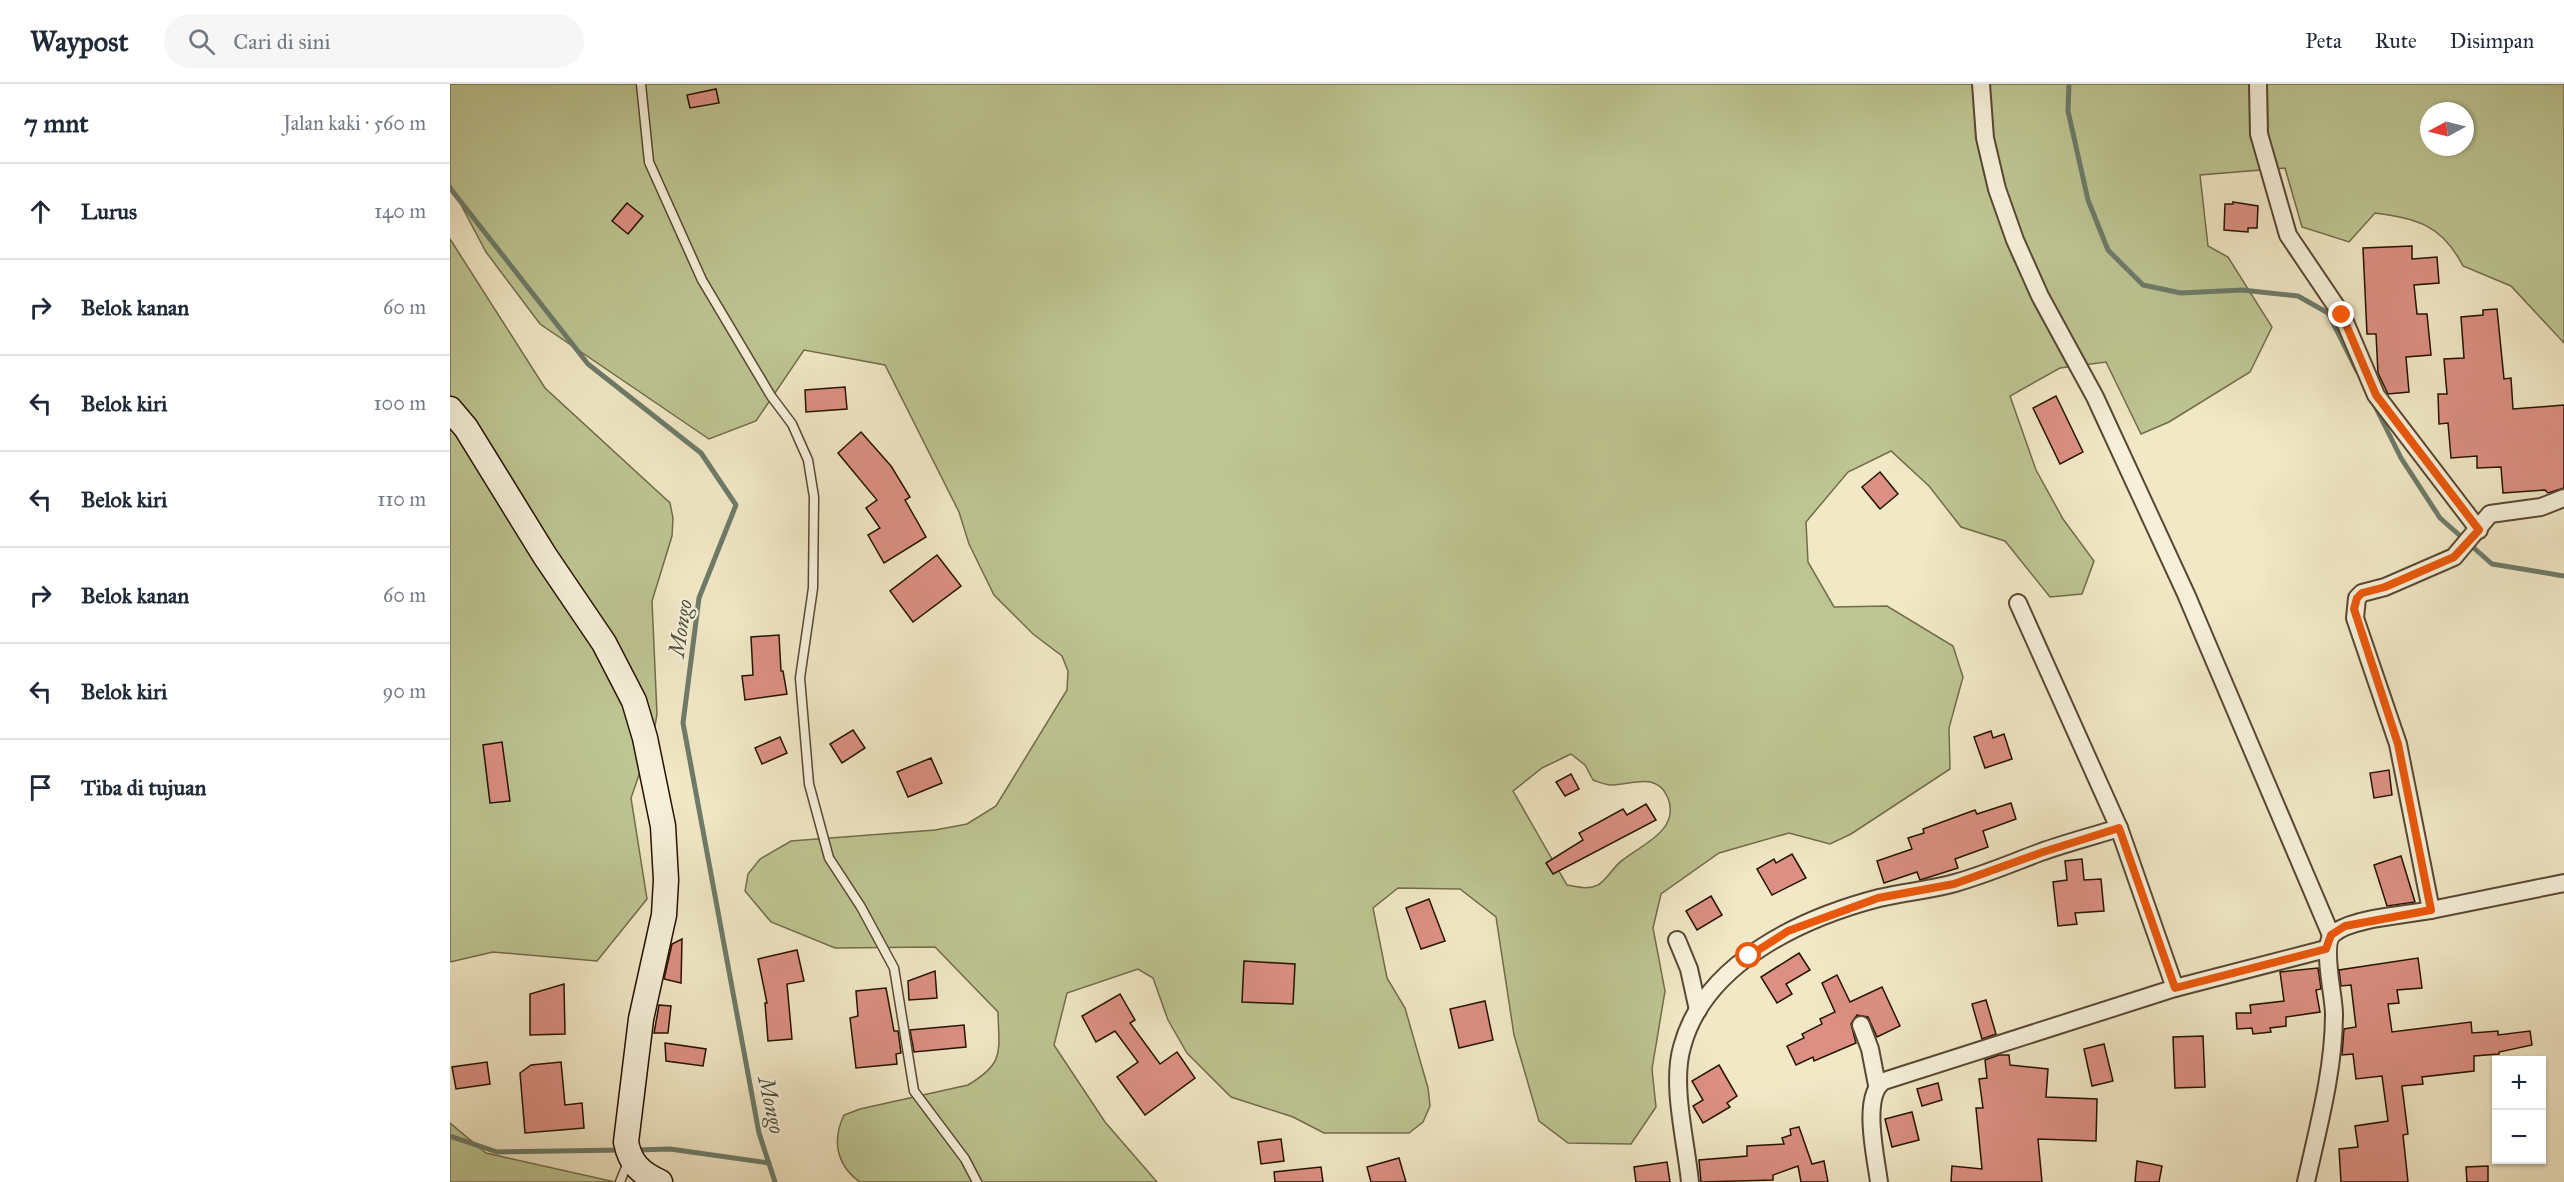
<!DOCTYPE html>
<html lang="id">
<head>
<meta charset="utf-8">
<style>
  body { margin:0; font-family:"IM FELL Great Primer",serif; background:#f6f6f7; color:#1f2937 }
  .controls { position:absolute; right:18px; bottom:18px; display:grid; overflow:hidden; border-radius:0px; box-shadow:0 2px 4px #0004 }
  .controls button { width:54px; height:54px; display:grid; place-items:center; padding:0; border:0; border-bottom:2px solid #e0e1e3; background:#fff; color:#1f2937; font:30px sans-serif }
  .compass { position:absolute; left:1970px; top:18px; width:54px; height:54px; border-radius:50%; background:#fff; box-shadow:0 2px 4px #0004; rotate:263deg }
  .stop { position:absolute; width:18px; height:18px; margin:-14px; border:4px solid #ea580c; border-radius:50%; background:#fff }
  .stop.end { background:#ea580c; border-color:#fff; box-shadow:0 2px 6px #0008 }
  .list { margin:0; padding:0; list-style:none }
  h2 { display:flex; justify-content:space-between; align-items:center; height:78px; margin:0; padding:0 24px; font-size:26px }
  h2 small { font-size:20px; font-weight:400; color:#747a83 }
  .list li { display:grid; grid-template-columns:39px 1fr auto; gap:18px; align-items:center; box-sizing:border-box; height:96px; padding:0 24px; border-top:2px solid #e0e1e3 }
  .list b { display:block; font-size:22px; white-space:nowrap }
  .list em { font-size:20px; font-style:normal; color:#747a83 }
  .icon { flex:none; width:33px; height:33px; fill:none; stroke:currentColor; stroke-width:2; stroke-linecap:round; stroke-linejoin:round }
  .map { position:relative; flex:none; width:2114px; height:1098px; overflow:hidden }
  header { display:flex; align-items:center; gap:36px; box-sizing:border-box; height:84px; padding:0 30px; background:#fff; border-bottom:2px solid #e0e1e3 }
  header strong { font-size:28px }
  nav { display:flex; gap:33px; margin-inline-start:auto; font-size:21px }
  .search { width:420px; height:54px; background:#f6f6f7; display:flex; align-items:center; gap:15px; box-sizing:border-box; padding:0 21px; border-radius:33px; color:#747a83; font-size:22px }
  main { display:flex }
  aside { flex:1; background:#fff }
  .map>svg:first-child { display:block }
  .green { fill:#bdc592; stroke:#726c49; stroke-width:1.5; fill-rule:evenodd }
  .lines { fill:none; stroke-linecap:round; stroke-linejoin:round }
  .stream { stroke:#6d7b69; stroke-width:5 }
  .building { fill:#dc9083; stroke:#261300; stroke-width:1.5 }
  .lane-casing { stroke:#594832; stroke-width:11 }
  .street-casing { stroke:#594832; stroke-width:20 }
  .secondary-casing { stroke:#261300; stroke-width:27 }
  .lane { stroke:#f6f0da; stroke-width:8 }
  .street { stroke:#f6f0da; stroke-width:16 }
  .secondary { stroke:#f6f0da; stroke-width:24 }
  .route { stroke:#ea580c; stroke-width:8 }
  .labels { text-anchor:middle; stroke-width:4.5; stroke-linejoin:round; paint-order:stroke }
  .water-label { font-size:22px; font-style:italic; fill:#4f503d; stroke:#f6f0da }
</style>
</head>
<body>
<header>
<strong>Waypost</strong>
<div class="search"><svg class="icon" aria-label="search" viewBox="0 0 24 24"><circle cx="10" cy="10" r="6"/><path d="M15 15l6 6"/></svg>Cari di sini</div>
<nav><a>Peta</a><a>Rute</a><a>Disimpan</a></nav>
</header>
<main>
<aside>
<h2>7 mnt<small>Jalan kaki · 560 m</small></h2>
<ul class="list">
<li><svg class="icon" aria-label="ahead" viewBox="0 0 24 24"><path d="M12 20V5M6 11l6-6 6 6"/></svg><div><b>Lurus</b></div><em>140 m</em></li>
<li><svg class="icon" aria-label="right" viewBox="0 0 24 24"><path d="M7 20v-9h11M14 6l5 5-5 5"/></svg><div><b>Belok kanan</b></div><em>60 m</em></li>
<li><svg class="icon" aria-label="left" viewBox="0 0 24 24"><path d="M17 20v-9H6M10 6l-5 5 5 5"/></svg><div><b>Belok kiri</b></div><em>100 m</em></li>
<li><svg class="icon" aria-label="left" viewBox="0 0 24 24"><path d="M17 20v-9H6M10 6l-5 5 5 5"/></svg><div><b>Belok kiri</b></div><em>110 m</em></li>
<li><svg class="icon" aria-label="right" viewBox="0 0 24 24"><path d="M7 20v-9h11M14 6l5 5-5 5"/></svg><div><b>Belok kanan</b></div><em>60 m</em></li>
<li><svg class="icon" aria-label="left" viewBox="0 0 24 24"><path d="M17 20v-9H6M10 6l-5 5 5 5"/></svg><div><b>Belok kiri</b></div><em>90 m</em></li>
<li><svg class="icon" aria-label="arrive" viewBox="0 0 24 24"><path d="M6 21V4h12l-3 4 3 4H6"/></svg><div><b>Tiba di tujuan</b></div></li>
</ul>
</aside>
<div class="map">
<svg width="2114" height="1098" viewBox="0 0 2114 1098">
  <rect width="100%" height="100%" fill="#f1e8c6"/>
  <filter id="stains"><feTurbulence type="fractalNoise" baseFrequency=".00333" numOctaves="4"/><feColorMatrix values="0 0 0 0 .2 0 0 0 0 .09 0 0 0 0 .02 0 0 0 .5 -.17"/></filter>
  <radialGradient id="worn" r=".72"><stop offset=".6" stop-color="#630" stop-opacity="0"/><stop offset="1" stop-color="#630" stop-opacity=".3"/></radialGradient>
  <g class="green">
    <path d="M0 0H2114V259L2061 202 2013 182C1992 141 1968 135 1925 129L1899 158 1852 143 1835 84 1750 91 1758 162 1778 173 1822 243 1800 288 1719 338 1691 350 1656 278 1610 284 1560 312 1586 386 1613 435 1644 477 1632 510 1600 513 1555 457 1511 443 1479 402 1441 367 1398 388 1356 438 1358 478 1384 523 1437 522 1503 562 1513 593 1499 644 1500 685 1401 750 1380 760 1339 749 1269 769 1211 810 1203 844 1215 907 1202 985 1206 1023 1181 1060 1118 1059 1089 1037 1064 951 1046 833 1010 805 948 804 923 824 937 894 955 924 978 1004 980 1022 973 1038 959 1049H874L843 1033 781 1013 737 969 718 936 703 894 688 885 617 909 604 961 655 1038 707 1098H410C386 1081 382 1056 394 1031L410 1025 518 1001C555 979 549 968 548 928L485 863 385 864 321 838 295 807 298 790 310 775 341 757 485 746 517 740 546 722 617 606 618 587 612 572 583 550 544 511 519 460 509 428 435 281 354 266 306 337 259 355 90 240 36 168 0 100ZM1979 27H2015V63H1979ZM1121 670 1135 681 1143 696C1149 698 1155 701 1161 701 1181 701 1207 687 1218 714 1230 746 1193 760 1174 775 1164 781 1158 795 1148 801 1138 806 1128 803 1117 801L1063 707 1092 684Z"/>
    <polygon points="0,155 95,304 220,419 223,434 222,452 202,517 207,630 204,648 181,714 197,815 147,877 43,868 0,878"/>
    <polygon points="0,1039 36,1069 165,1098 0,1098"/>
  </g>
  <g class="lines">
    <g class="stream">
      <polyline points="1619,0 1618,27 1638,116 1658,166 1693,201 1731,209 1792,206 1848,212 1878,229 1907,287"/>
      <polyline points="0,104 138,280 251,369 286,421 249,514 233,639 309,1049 325,1098"/>
      <polyline points="1924,320 1951,374 1990,434 2042,480 2114,492"/>
      <polyline points="0,1052 47,1068 172,1066"/>
      <polyline points="185,1066 220,1065 319,1079"/>
    </g>
  </g>
  <g class="building">
    <polygon points="266,5 269,19 240,24 237,11"/>
    <polygon points="1783,118 1808,122 1807,144 1798,144 1798,148 1774,146 1775,120 1783,120"/>
    <polygon points="177,119 193,132 178,150 162,137"/>
    <polygon points="1962,162 1962,175 1987,173 1989,199 1964,201 1967,230 1977,230 1981,271 1956,273 1959,308 1938,310 1928,289 1926,250 1917,250 1913,164"/>
    <polygon points="2047,225 2054,295 2061,294 2063,325 2114,321 2114,404 2098,409 2095,406 2053,409 2051,383 2027,384 2027,372 2001,374 1998,339 1989,340 1988,310 1997,310 1994,275 2014,274 2011,233 2033,231 2033,226"/>
    <polygon points="395,303 397,325 356,328 355,306"/>
    <polygon points="1606,312 1633,368 1610,380 1583,324"/>
    <polygon points="411,348 441,382 460,413 455,416 476,453 434,479 418,451 430,444 416,424 427,416 388,369"/>
    <polygon points="1430,388 1448,410 1430,425 1412,403"/>
    <polygon points="487,471 511,502 463,538 440,507"/>
    <polygon points="329,551 331,587 333,587 337,610 295,616 292,592 303,591 301,553"/>
    <polygon points="403,646 415,664 392,679 380,660"/>
    <polygon points="1541,647 1543,654 1554,650 1562,675 1535,684 1524,653"/>
    <polygon points="330,653 337,669 312,680 305,664"/>
    <polygon points="52,658 60,717 40,719 33,661"/>
    <polygon points="481,674 492,699 458,713 447,688"/>
    <polygon points="1939,686 1942,711 1924,714 1920,689"/>
    <polygon points="1121,690 1129,705 1115,712 1106,698"/>
    <polygon points="1561,719 1566,735 1533,747 1538,763 1505,775 1508,784 1470,796 1467,788 1434,799 1427,777 1462,765 1458,754 1474,749 1473,745 1525,726 1527,730"/>
    <polygon points="1196,720 1206,736 1103,790 1096,779 1133,756 1129,749 1173,725 1177,731"/>
    <polygon points="1342,770 1356,794 1322,811 1307,785 1324,775 1326,779"/>
    <polygon points="1951,772 1965,818 1937,822 1924,781"/>
    <polygon points="1632,775 1634,796 1651,795 1654,827 1625,829 1627,840 1608,842 1603,798 1617,796 1615,777"/>
    <polygon points="1261,812 1272,831 1247,846 1236,827"/>
    <polygon points="979,815 995,857 971,865 956,824"/>
    <polygon points="232,855 231,899 214,895 222,860"/>
    <polygon points="347,866 354,897 337,900 342,955 318,957 315,919 317,919 308,875"/>
    <polygon points="1349,869 1360,886 1336,900 1342,910 1327,919 1311,893"/>
    <polygon points="1968,874 1972,904 1947,906 1949,919 1938,920 1942,948 2021,938 2022,949 2048,947 2048,951 2080,947 2082,961 2049,968 2049,970 2024,972 2024,987 1972,993 1973,1000 1952,1002 1958,1050 1953,1051 1958,1098 1891,1098 1889,1065 1908,1063 1905,1042 1938,1037 1932,992 1906,995 1903,970 1892,971 1894,945 1906,943 1901,901 1891,902 1889,886"/>
    <polygon points="794,877 845,880 843,920 792,918"/>
    <polygon points="1868,884 1871,905 1866,906 1870,928 1836,933 1836,942 1820,944 1821,948 1803,950 1802,944 1787,945 1786,929 1801,929 1800,921 1834,917 1830,888"/>
    <polygon points="485,887 487,914 459,916 458,897"/>
    <polygon points="1387,891 1400,918 1432,903 1450,942 1427,953 1418,933 1407,931 1401,940 1406,959 1364,977 1363,973 1346,981 1337,962 1354,954 1352,950 1372,940 1370,935 1385,928 1372,899"/>
    <polygon points="114,900 115,950 80,951 80,910"/>
    <polygon points="436,904 444,947 448,947 451,969 446,970 447,980 406,984 400,934 408,932 406,907"/>
    <polygon points="670,910 685,936 680,939 710,980 727,968 745,994 695,1031 667,993 688,978 665,947 646,958 632,932"/>
    <polygon points="1536,916 1546,950 1532,955 1522,920"/>
    <polygon points="1035,917 1043,956 1009,964 1000,925"/>
    <polygon points="209,921 221,922 218,949 204,949"/>
    <polygon points="514,941 516,963 464,968 460,946"/>
    <polygon points="1753,952 1755,1003 1725,1004 1723,953"/>
    <polygon points="215,959 256,965 253,982 216,977"/>
    <polygon points="1654,960 1663,997 1642,1002 1634,965"/>
    <polygon points="1549,971 1559,971 1560,981 1598,985 1596,1013 1647,1015 1646,1057 1588,1055 1592,1098 1501,1098 1502,1082 1532,1085 1526,1024 1533,1024 1529,995 1537,994 1535,976"/>
    <polygon points="37,978 40,1000 6,1005 2,983"/>
    <polygon points="111,978 115,1021 132,1019 134,1044 75,1049 70,989 81,981"/>
    <polygon points="1269,981 1287,1012 1277,1019 1280,1023 1253,1039 1243,1022 1253,1016 1242,997"/>
    <polygon points="1488,999 1492,1016 1472,1022 1467,1005"/>
    <polygon points="1462,1028 1469,1056 1442,1063 1435,1035"/>
    <polygon points="1349,1043 1362,1080 1374,1077 1378,1098 1351,1098 1348,1082 1323,1091 1323,1096 1251,1098 1249,1076 1297,1072 1297,1062 1334,1060 1332,1054 1341,1051 1340,1045"/>
    <polygon points="831,1055 834,1077 811,1080 808,1058"/>
    <polygon points="949,1074 956,1098 921,1098 917,1083"/>
    <polygon points="1687,1077 1712,1082 1709,1098 1685,1098"/>
    <polygon points="1217,1078 1220,1098 1186,1098 1184,1083"/>
    <polygon points="2038,1082 2038,1098 2017,1098 2016,1083"/>
    <polygon points="871,1083 873,1098 825,1098 824,1088"/>
  </g>
  <g class="lines">
    <g class="lane-casing">
      <g id="lane">
        <polyline points="191,0 199,78 252,196 321,312 342,340 358,376 364,413 363,504 350,594 359,700 379,774 411,823 444,884 464,1007 515,1075 527,1098"/>
        <polyline points="170,1098 178,1078"/>
      </g>
    </g>
    <g class="street-casing">
      <g id="street">
        <polyline points="1531,0 1535,54 1547,105 1565,156 1590,212 1645,313 1736,510 1881,851"/>
        <polyline points="1808,0 1809,50 1838,151 1892,231 1926,311 2029,446"/>
        <polyline points="1568,519 1669,744 1725,904"/>
        <polyline points="1981,826 2114,799"/>
        <polyline points="1227,856 1239,885 1248,926"/>
        <polyline points="1411,941 1420,965 1427,1001"/>
        <path d="M1240 1098C1236 1057 1221 1001 1232 963 1254 879 1352 834 1429 814 1454 808 1480 806 1505 799 1534 791 1562 779 1591 768 1616 759 1643 752 1669 744"/>
        <path d="M1429 1098C1426 1074 1411 1011 1434 997L1725 904 1876 865"/>
        <path d="M1856 1098C1868 1044 1884 986 1884 930 1884 912 1871 861 1883 850 1901 834 1956 831 1981 826L1948 660 1905 534 1907 514 1912 509 1935 503 2004 473 2040 430 2091 423 2114 414"/>
      </g>
    </g>
    <g class="secondary-casing">
      <path id="secondary" d="M0 325 16 344 95 472 154 559 184 617 195 654 213 742 216 796 214 831 191 935 176 1058C180 1079 190 1089 210 1098"/>
    </g>
    <use href="#lane" class="lane"/>
    <use href="#street" class="street"/>
    <use href="#secondary" class="secondary"/>
  </g>
  <g class="lines">
    <polyline class="route" points="1299,872 1338,847 1428,814 1504,800 1593,768 1669,744 1725,904 1876,865 1881,851 1895,842 1981,826 1948,660 1904,525 1907,514 1912,509 1935,503 2004,473 2029,446 1926,311 1892,231"/>
  </g>
  <g class="labels">
    <g class="water-label">
      <text transform="translate(230 544) rotate(-81)" y="8">Mongo</text>
      <text transform="translate(322 1021) rotate(78)" y="8">Mongo</text>
    </g>
  </g>
  <rect width="100%" height="100%" filter="url(#stains)"/>
  <rect width="100%" height="100%" fill="url(#worn)"/>
</svg>
<div class="controls">
<button>+</button>
<button>−</button>
</div>
<svg class="compass" viewBox="-18 -18 36 36"><path d="M0-13l5 13h-10z" fill="#e53935"/><path d="M0 13l5-13h-10z" fill="#747a83"/></svg>
<div class="stop" style="left:1299px;top:872px"></div>
<div class="stop end" style="left:1892px;top:231px"></div>
</div>
</main>
</body>
</html>
